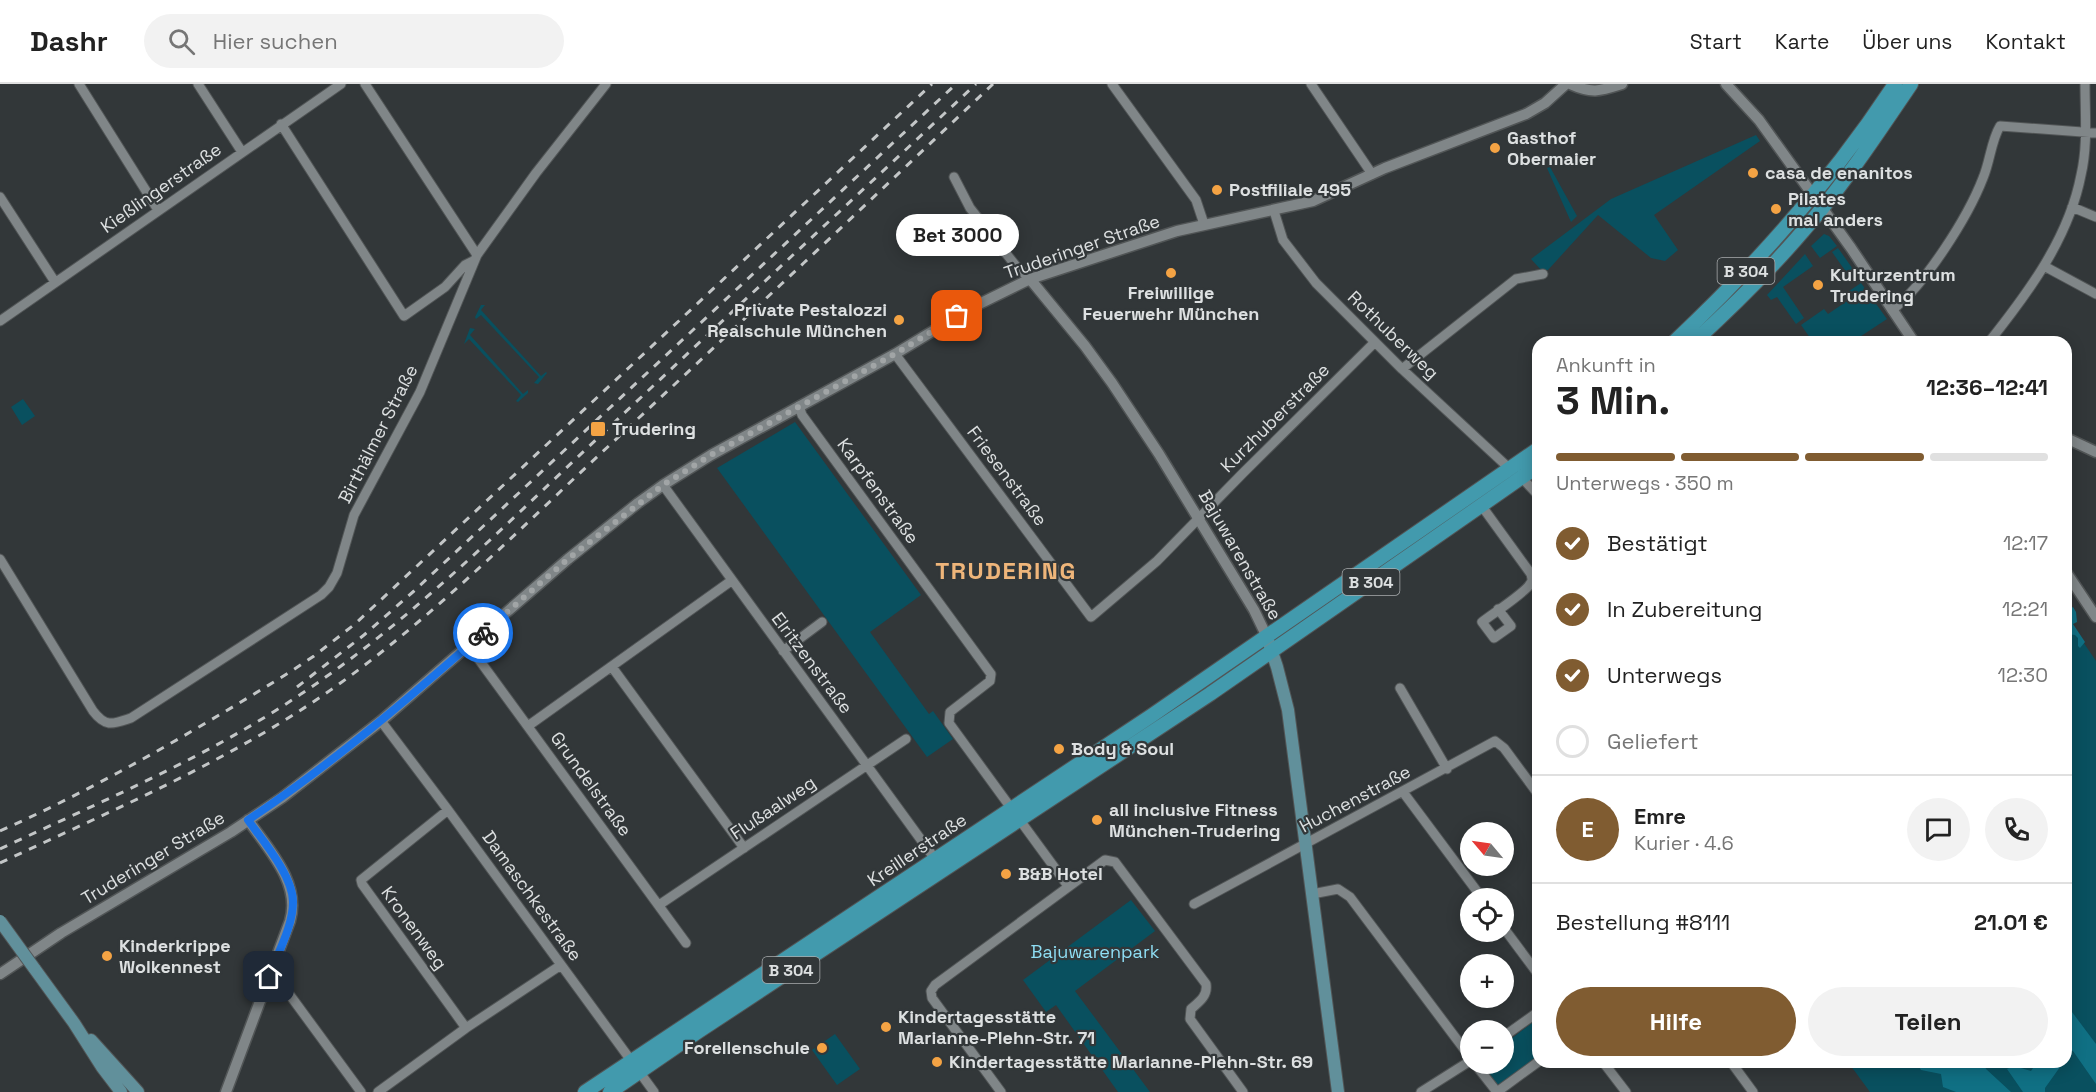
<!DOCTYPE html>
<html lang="de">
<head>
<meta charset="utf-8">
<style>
	:root { --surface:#fff; --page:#f2f2f2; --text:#222; --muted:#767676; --line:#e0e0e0; --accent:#805c31 }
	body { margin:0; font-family:"Space Grotesk",sans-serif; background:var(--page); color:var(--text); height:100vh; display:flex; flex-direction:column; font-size:22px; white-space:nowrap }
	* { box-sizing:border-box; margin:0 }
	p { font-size:20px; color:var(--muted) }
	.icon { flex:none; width:33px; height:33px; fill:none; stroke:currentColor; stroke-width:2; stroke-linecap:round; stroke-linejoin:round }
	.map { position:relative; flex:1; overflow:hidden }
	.drawer { position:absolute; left:1532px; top:252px; width:540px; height:732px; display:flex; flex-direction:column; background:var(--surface); border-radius:18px; box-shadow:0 3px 15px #0003 }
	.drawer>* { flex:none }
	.needle { width:39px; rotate:299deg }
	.fabs { position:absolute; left:1460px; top:738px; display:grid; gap:12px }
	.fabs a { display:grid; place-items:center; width:54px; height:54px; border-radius:50%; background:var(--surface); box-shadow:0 3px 15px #0003; font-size:30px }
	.pin { position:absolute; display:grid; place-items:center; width:51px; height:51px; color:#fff; margin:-26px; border-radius:12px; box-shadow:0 3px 9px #0006 }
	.courier { position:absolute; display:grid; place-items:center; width:60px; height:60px; margin:-30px; border:4px solid #1a73e8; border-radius:50%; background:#fff; color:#222; box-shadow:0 2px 8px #0007 }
	.bubble { position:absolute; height:42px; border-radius:21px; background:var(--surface); box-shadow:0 3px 15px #0003; font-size:20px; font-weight:600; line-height:42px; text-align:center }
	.overview em { font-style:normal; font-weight:600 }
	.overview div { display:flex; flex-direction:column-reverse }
	.overview { display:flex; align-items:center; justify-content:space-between; height:102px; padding:0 24px }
	h1 { font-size:39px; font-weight:600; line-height:45px }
	.bar { display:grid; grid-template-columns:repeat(4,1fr); gap:9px 6px; align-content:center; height:72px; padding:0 24px }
	.bar i { height:8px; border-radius:4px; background:var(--line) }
	.bar .on { background:var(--accent) }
	.bar p { grid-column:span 4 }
	.line { display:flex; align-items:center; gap:15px; padding:0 24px; border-top:2px solid var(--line) }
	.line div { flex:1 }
	.round { display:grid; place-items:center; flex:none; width:63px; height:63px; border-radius:32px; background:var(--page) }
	ol { padding:0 24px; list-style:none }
	li { display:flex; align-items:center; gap:18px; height:66px }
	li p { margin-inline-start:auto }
	li .icon { padding:6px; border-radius:50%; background:var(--accent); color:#fff; stroke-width:4 }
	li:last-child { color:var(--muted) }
	li i { width:33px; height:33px; border:3px solid var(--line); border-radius:50% }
	.action { display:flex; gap:12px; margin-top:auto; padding:12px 24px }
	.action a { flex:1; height:69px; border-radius:36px; background:var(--accent); color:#fff; font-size:24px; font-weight:600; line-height:69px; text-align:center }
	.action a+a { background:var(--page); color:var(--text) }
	header { display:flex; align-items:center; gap:36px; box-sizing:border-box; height:84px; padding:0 30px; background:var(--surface); border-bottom:2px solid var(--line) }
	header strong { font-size:28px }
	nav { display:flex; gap:33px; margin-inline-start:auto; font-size:21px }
	.search { width:420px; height:54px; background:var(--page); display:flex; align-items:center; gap:15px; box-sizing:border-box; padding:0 21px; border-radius:33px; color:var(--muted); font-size:22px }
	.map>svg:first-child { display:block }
	.green { fill:#09505f }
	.forest { fill:#107084 }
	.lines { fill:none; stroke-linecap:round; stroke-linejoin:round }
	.minor-casing { stroke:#515556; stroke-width:11 }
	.tertiary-casing { stroke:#515556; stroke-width:13 }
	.secondary-casing { stroke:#515556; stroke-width:14 }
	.primary-casing { stroke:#515556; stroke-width:16 }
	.minor { stroke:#808688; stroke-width:9 }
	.tertiary { stroke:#808688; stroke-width:10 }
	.secondary { stroke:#61909b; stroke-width:12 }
	.primary { stroke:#429aad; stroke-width:14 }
	.rail { stroke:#c3c6c7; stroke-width:3; stroke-dasharray:8 8; stroke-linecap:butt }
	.secondary-bridge-casing { stroke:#515556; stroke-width:14; stroke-linecap:butt }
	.secondary-bridge { stroke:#61909b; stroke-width:12 }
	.done { stroke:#a1a5a6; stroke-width:6; stroke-dasharray:0 10.8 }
	.route { stroke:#1a73e8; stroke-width:8 }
	.poi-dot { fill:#f4a344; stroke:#323739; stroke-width:2 }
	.labels { text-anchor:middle; stroke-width:4.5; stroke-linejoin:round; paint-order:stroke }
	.shield { fill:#323739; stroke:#aaadaf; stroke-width:1.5 }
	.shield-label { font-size:16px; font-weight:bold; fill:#dde0e1 }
	.poi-label { font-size:18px; font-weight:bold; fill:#dde0e1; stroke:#323739; text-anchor:start }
	.street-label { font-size:18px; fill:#dde0e1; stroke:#323739 }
	.park-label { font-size:18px; fill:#8fdef4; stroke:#323739 }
	.district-label { font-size:24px; font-weight:bold; letter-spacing:1.5px; fill:#eeb57a; stroke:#323739 }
</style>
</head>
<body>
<header>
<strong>Dashr</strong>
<div class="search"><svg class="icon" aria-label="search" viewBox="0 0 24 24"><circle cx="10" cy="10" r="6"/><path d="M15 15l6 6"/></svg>Hier suchen</div>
<nav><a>Start</a><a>Karte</a><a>Über uns</a><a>Kontakt</a></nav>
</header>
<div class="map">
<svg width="2096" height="1008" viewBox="0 0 2096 1008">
	<rect width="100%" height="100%" fill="#323739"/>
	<path class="green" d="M1756 51 1760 57 1654 131 1678 166 1665 177 1651 174 1598 131 1548 186 1542 187 1531 175 1611 115Z
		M1550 83 1577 132 1571 138 1547 84Z
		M1824 150 1829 152 1837 162 1820 174 1811 162Z
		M1838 164 1855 188 1849 192 1832 168Z
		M1805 170 1813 182 1783 203 1804 234 1796 240 1777 213 1771 216 1767 211Z
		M1861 199 1887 235 1852 258H1813L1801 241 1824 225 1828 230 1853 213 1849 207Z
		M481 221H485L481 226 541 292 546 288 547 289 538 300 534 299 539 293 481 231 476 235 475 233Z
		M470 244 475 245 470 251 523 310 528 306V309L518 318 516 317 521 311 469 255 464 260Z
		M23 315 35 332 22 341 11 323Z
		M795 338 921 511 870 548 929 630 933 627 953 655 927 673 717 384Z
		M2071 540 2096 577V1008H1870L1848 978H2066V543Z
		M1131 816 1155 847 1075 907 1150 1008H1118L1056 921 1046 928 1023 896Z
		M1537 935V973L1498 1002 1482 980H1503V961Z
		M835 950 860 985 837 1001 812 966Z"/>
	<path class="forest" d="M2073 523 2076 528 2077 538 2073 540 2085 558 2080 564 2078 562V554L2075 551 2067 550 2066 552V534L2071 533 2070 525Z
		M2066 920 2096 960V1000L2073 967 2066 965Z
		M1916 978H1983L1986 985 2011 1008H1956L1943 1003 1941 990 1921 986Z
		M2037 978H2049L2060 983 2045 1004V1008H2023L2007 985 2014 982 2031 987Z"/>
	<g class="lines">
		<g class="minor-casing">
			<path id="minor" d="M79 0 158 126
				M198 0 242 68
				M365 0 477 171
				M1112 0 1196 116 1204 140
				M1311 0 1372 90
				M281 40 404 232 445 203 465 181 473 177
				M954 93 970 124 1016 182 1030 195
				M0 113 55 198
				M2072 123 2096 133
				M1274 127 1283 156 1316 199 1402 285 1510 385
				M2044 182 2096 210
				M1892 226C1925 201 1968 133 1983 94 1990 78 1991 57 2000 42L2096 49
				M0 237 341 0
				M1989 258C2028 209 2069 154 2081 91 2088 62 2085 30 2085 0
				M895 270 1091 533 1157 477 1243 389 1375 258
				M1402 285 1516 195 1543 190
				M799 322 802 331 991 590 990 597 950 628 949 639 1068 802
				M1522 394 1538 411
				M663 401 935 775
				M1481 421 1531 490C1532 495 1533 496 1530 500 1525 509 1492 530 1482 538L1494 554 1511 542 1498 525
				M0 475 93 627C106 644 113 640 131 634L321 511 329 503 337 489 354 431 420 308 477 171 536 89 606 0
				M469 562 686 859
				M783 567 822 538
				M612 583 744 764
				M1400 604 1447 685
				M381 637 448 726 654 1008
				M528 642 731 497
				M1403 708 1482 814
				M448 726 361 796 362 800 466 944
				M1312 810 1338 805 1350 813 1470 973
				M1194 820 1495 657 1504 664 1538 710
				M659 821 906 655
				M1503 843 1538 890
				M269 893 284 903 361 1008
				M1503 953 1538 928
				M1603 978 1626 1008
				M1731 978 1753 1008
				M1475 980 1497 1008 1538 978
				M378 1008 466 944 561 881
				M1001 1008 932 914 931 907 935 901 1105 776 1115 778 1206 900C1208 912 1199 918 1191 925L1190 935 1243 1008
				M1421 1008 1470 977"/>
		</g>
		<g class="tertiary-casing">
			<path id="tertiary" d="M1570 0C1592 10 1600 7 1622 0
				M1726 0 1759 36 1851 164 1914 258
				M1030 195 1085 262 1112 299 1159 370 1254 526 1267 553
				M2066 354 2096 368
				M2066 488 2096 533
				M0 890 61 849 231 748 283 713 381 637 568 475 638 419 663 401 711 371 895 270 971 224 1030 195 1177 147 1313 117 1385 84 1526 30 1545 19 1566 0
				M226 1008 290 837C301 799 269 766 248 736"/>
		</g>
		<g class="secondary-casing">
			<path id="secondary" d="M1269 559 1277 583 1288 626 1338 1008
				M34 884 74 939 102 983 121 1008
				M91 956 138 1008"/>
		</g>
		<g class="primary-casing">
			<path id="primary" d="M1674 258C1756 181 1833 95 1895 0
				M1694 258C1732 223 1769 187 1803 147 1843 102 1877 50 1911 0
				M585 1008 1151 632 1538 365
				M610 1008 699 947 1210 610 1538 382"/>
		</g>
		<use href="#minor" class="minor"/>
		<use href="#tertiary" class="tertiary"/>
		<use href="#secondary" class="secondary"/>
		<use href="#primary" class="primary"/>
		<path class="rail" d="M297 603 364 551 414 507 956 0
			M0 747C101 702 196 646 290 588L314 572 355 540 932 0
			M0 765C102 717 208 673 301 610 411 537 504 442 600 352 725 234 851 117 976 0
			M0 779C104 730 211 685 307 622 414 552 505 459 598 372 730 249 862 124 993 0"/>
		<g class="secondary-bridge-casing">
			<path id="secondary-bridge" d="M0 837 34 884"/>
		</g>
		<use href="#secondary-bridge" class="secondary-bridge"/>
	</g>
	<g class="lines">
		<path class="done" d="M483 549 568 475 663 401 711 371 895 270 957 232"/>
		<path class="route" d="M269 893C277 870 293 843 293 818 293 792 263 757 248 736 331 681 408 615 483 549"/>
	</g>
	<g class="poi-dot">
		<circle cx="1495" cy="64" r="6"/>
		<circle cx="1753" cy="89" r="6"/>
		<circle cx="1217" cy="106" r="6"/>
		<circle cx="1776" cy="125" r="6"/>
		<circle cx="1171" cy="189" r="6"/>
		<circle cx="1818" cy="201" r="6"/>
		<circle cx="899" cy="236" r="6"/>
		<rect x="590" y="337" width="16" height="16" rx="3"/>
		<circle cx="1059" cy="665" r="6"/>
		<circle cx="1097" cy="736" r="6"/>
		<circle cx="1006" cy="790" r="6"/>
		<circle cx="107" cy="872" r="6"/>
		<circle cx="886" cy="943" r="6"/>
		<circle cx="822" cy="964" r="6"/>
		<circle cx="937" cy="978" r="6"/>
	</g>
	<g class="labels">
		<g class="shield">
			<rect x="1717.5" y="174" width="57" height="26" rx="4.5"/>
			<rect x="1342.5" y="485" width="57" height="26" rx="4.5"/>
			<rect x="762.5" y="873" width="57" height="26" rx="4.5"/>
		</g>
		<g class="shield-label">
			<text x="1746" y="193">B 304</text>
			<text x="1371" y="504">B 304</text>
			<text x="791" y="892">B 304</text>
		</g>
		<g class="poi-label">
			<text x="1507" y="60">Gasthof<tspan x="1507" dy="21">Obermaier</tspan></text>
			<text x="1765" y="95">casa de enanitos</text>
			<text x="1229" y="112">Postfiliale 495</text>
			<text x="1788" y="121">Pilates<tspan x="1788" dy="21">mal anders</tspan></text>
			<text x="1830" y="197">Kulturzentrum<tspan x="1830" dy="21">Trudering</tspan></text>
			<text x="1171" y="215" text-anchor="middle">Freiwillige<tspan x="1171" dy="21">Feuerwehr München</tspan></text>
			<text x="887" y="232" text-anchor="end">Private Pestalozzi<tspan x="887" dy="21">Realschule München</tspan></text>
			<text x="612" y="351">Trudering</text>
			<text x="1071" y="671">Body &amp; Soul</text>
			<text x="1109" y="732">all inclusive Fitness<tspan x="1109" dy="21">München-Trudering</tspan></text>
			<text x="1018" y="796">B&amp;B Hotel</text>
			<text x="119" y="868">Kinderkrippe<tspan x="119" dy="21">Wolkennest</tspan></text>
			<text x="898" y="939">Kindertagesstätte<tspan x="898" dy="21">Marianne-Plehn-Str. 71</tspan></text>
			<text x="810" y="970" text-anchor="end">Forellenschule</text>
			<text x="949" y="984">Kindertagesstätte Marianne-Plehn-Str. 69</text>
		</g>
		<g class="street-label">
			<text transform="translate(161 104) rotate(-35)" y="6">Kießlingerstraße</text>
			<text transform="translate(1082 163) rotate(-19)" y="6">Truderinger Straße</text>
			<text transform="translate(1393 251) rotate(44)" y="6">Rothuberweg</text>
			<text transform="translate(1275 334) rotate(-45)" y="6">Kurzhuberstraße</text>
			<text transform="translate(378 350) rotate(-63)" y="6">Birthälmer Straße</text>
			<text transform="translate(1007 392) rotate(53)" y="6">Friesenstraße</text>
			<text transform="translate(878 407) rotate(54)" y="6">Karpfenstraße</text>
			<text transform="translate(1240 471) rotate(60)" y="6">Bajuwarenstraße</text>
			<text transform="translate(812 579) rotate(53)" y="6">Elritzenstraße</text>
			<text transform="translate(591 700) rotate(54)" y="6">Grundelstraße</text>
			<text transform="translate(1355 715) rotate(-28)" y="6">Huchenstraße</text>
			<text transform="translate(773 724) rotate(-34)" y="6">Flußaalweg</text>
			<text transform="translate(917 766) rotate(-34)" y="6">Kreillerstraße</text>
			<text transform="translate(153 774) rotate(-31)" y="6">Truderinger Straße</text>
			<text transform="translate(532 812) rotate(54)" y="6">Damaschkestraße</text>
			<text transform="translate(414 844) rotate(54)" y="6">Kronenweg</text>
		</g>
		<g class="park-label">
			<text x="1095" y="874">Bajuwarenpark</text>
		</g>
		<g class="district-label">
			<text x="1006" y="495">TRUDERING</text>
		</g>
	</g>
</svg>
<div class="fabs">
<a><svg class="needle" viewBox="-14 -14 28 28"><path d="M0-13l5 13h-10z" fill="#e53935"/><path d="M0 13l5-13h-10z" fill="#767676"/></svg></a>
<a><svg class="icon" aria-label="locate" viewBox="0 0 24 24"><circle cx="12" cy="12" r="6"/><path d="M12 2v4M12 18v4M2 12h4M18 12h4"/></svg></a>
<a>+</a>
<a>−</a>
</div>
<div class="pin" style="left:957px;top:232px;background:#ea580c"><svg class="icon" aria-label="bag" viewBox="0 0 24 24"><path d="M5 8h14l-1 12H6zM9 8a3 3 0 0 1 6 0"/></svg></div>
<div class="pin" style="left:269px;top:893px;background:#1f2937"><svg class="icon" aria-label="home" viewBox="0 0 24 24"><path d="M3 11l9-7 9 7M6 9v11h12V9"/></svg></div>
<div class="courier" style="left:483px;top:549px"><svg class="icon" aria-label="bike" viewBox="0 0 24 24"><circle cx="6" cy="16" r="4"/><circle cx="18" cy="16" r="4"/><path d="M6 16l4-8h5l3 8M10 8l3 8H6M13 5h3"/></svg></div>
<div class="bubble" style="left:896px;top:130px;width:123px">Bet 3000</div>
<section class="drawer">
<div class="overview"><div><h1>3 Min.</h1><p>Ankunft in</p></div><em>12:36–12:41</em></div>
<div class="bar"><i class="on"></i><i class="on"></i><i class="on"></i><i></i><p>Unterwegs · 350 m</p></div>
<ol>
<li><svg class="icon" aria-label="check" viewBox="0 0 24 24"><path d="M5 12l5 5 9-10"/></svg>Bestätigt<p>12:17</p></li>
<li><svg class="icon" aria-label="check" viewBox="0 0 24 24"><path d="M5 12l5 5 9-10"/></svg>In Zubereitung<p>12:21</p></li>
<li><svg class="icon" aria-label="check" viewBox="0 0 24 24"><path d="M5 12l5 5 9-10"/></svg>Unterwegs<p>12:30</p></li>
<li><i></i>Geliefert</li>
</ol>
<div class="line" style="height:108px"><b class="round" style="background:var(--accent);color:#fff">E</b><div><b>Emre</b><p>Kurier · 4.6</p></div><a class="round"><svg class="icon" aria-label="chat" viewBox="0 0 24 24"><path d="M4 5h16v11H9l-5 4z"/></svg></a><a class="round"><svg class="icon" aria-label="phone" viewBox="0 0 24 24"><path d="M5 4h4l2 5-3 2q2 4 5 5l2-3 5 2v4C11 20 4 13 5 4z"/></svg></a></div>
<div class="line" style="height:78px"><div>Bestellung #8111</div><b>21.01 €</b></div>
<div class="action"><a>Hilfe</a><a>Teilen</a></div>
</section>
</div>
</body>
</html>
